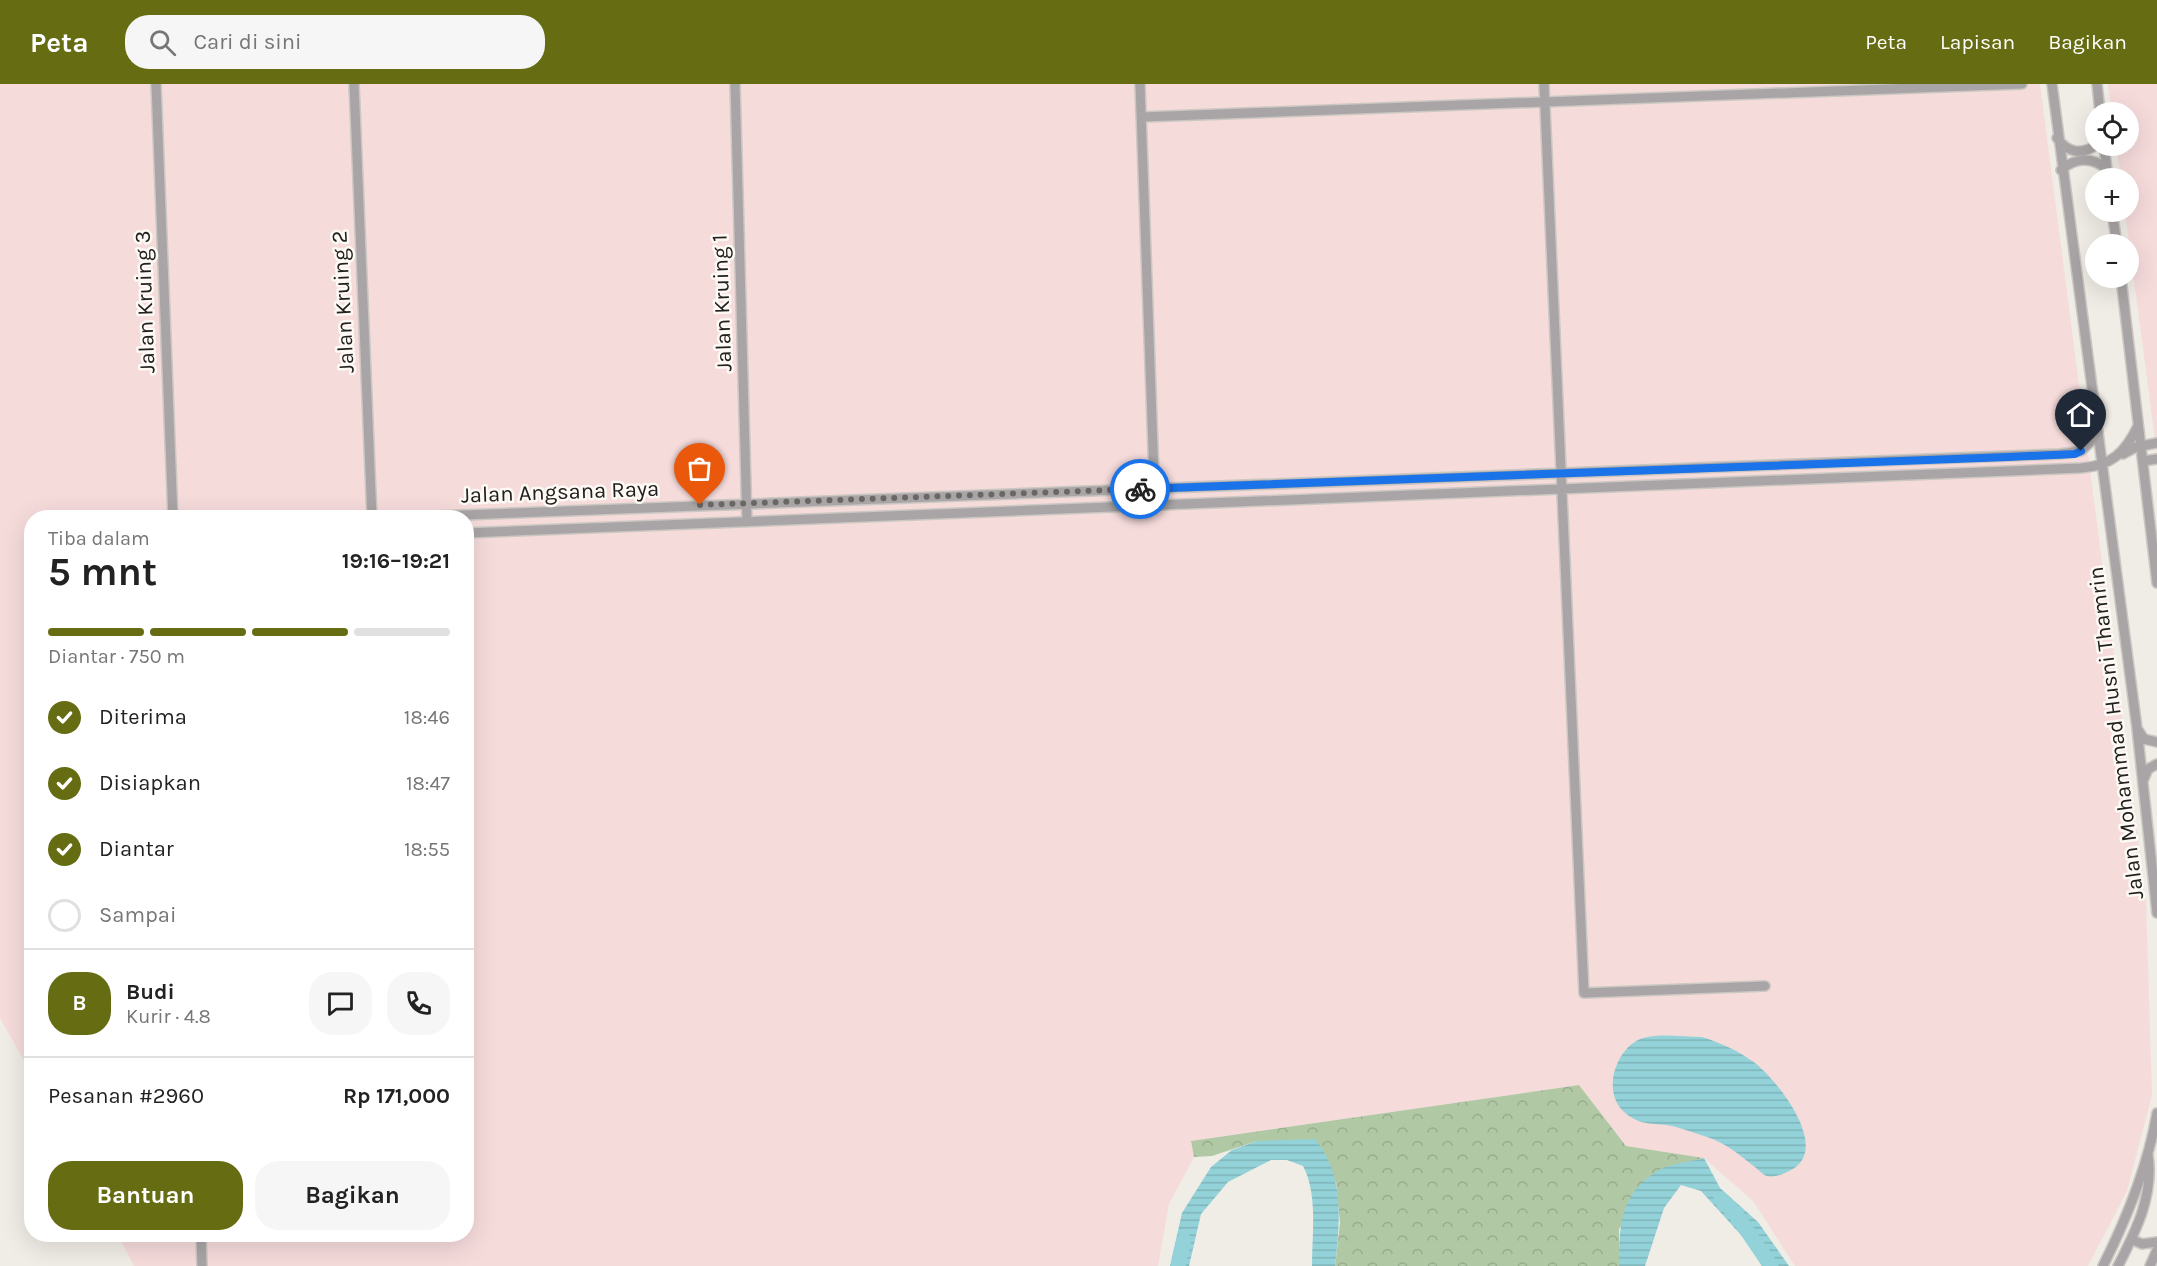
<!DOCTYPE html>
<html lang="id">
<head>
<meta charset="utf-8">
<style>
	:root { --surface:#fff; --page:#f6f6f6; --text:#222; --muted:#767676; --line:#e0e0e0; --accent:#656c11 }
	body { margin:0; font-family:Karla,sans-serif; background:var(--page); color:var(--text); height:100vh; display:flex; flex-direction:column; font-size:22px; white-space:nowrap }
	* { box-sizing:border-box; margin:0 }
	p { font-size:20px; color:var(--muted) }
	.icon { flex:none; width:33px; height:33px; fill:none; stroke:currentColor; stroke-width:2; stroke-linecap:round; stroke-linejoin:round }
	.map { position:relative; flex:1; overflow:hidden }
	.details { position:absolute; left:24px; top:426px; width:450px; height:732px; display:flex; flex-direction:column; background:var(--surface); border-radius:24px; box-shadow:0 6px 24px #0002 }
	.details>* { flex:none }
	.buttons { position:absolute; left:2085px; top:18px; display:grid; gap:12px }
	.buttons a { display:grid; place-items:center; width:54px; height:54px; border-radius:50%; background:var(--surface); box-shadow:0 6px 24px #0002; font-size:30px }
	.pin { position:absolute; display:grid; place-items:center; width:51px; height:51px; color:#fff; margin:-62px -26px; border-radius:50% 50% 50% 0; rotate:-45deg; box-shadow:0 0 6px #0007 }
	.pin .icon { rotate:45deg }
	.courier { position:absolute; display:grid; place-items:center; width:60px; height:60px; margin:-30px; border:4px solid #1a73e8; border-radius:50%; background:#fff; color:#222; box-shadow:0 2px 8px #0007 }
	.summary em { font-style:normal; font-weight:700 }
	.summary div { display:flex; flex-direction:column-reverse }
	.summary { display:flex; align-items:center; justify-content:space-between; height:102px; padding:0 24px }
	h1 { font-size:39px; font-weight:700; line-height:45px }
	.bar { display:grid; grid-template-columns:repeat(4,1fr); gap:9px 6px; align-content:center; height:72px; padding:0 24px }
	.bar i { height:8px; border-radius:4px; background:var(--line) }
	.bar .on { background:var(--accent) }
	.bar p { grid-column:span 4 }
	.line { display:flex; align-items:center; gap:15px; padding:0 24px; border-top:2px solid var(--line) }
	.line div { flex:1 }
	.round { display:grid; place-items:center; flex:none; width:63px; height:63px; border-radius:24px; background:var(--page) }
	ol { padding:0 24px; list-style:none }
	li { display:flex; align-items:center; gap:18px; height:66px }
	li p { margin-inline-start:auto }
	li .icon { padding:6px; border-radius:50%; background:var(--accent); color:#fff; stroke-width:4 }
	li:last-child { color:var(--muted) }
	li i { width:33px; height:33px; border:3px solid var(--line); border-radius:50% }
	.button { display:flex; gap:12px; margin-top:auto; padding:12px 24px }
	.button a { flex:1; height:69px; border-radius:24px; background:var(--accent); color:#fff; font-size:24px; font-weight:700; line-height:69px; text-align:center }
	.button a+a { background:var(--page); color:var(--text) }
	header { display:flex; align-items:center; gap:36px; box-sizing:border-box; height:84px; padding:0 30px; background:var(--accent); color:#fff }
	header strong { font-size:28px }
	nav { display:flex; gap:33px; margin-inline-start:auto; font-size:21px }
	.search { width:420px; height:54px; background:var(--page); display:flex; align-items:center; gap:15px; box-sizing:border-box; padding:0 21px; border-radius:24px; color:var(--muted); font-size:22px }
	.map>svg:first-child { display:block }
	.industrial { fill:#f6dbdb }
	.forest { fill:url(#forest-crowns) }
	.water { fill:url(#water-rules) }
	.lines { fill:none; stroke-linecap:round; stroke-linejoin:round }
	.river { stroke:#93d2d8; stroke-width:15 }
	.minor-casing { stroke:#cbc7c2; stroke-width:12 }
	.minor { stroke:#a9a5a6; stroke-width:9 }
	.done { stroke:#696764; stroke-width:6; stroke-dasharray:0 10.8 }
	.route { stroke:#1a73e8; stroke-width:8 }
	.labels { text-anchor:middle; stroke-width:5; stroke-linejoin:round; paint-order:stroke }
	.street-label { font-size:22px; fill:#21201e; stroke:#fdf9f4 }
</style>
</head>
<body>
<header>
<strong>Peta</strong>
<div class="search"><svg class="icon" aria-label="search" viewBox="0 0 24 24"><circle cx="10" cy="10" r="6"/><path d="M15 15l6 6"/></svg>Cari di sini</div>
<nav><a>Peta</a><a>Lapisan</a><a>Bagikan</a></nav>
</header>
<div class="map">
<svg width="2157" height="1182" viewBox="0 0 2157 1182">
	<defs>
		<pattern id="forest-crowns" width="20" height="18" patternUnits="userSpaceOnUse" patternTransform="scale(1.5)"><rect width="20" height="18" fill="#b1c8a5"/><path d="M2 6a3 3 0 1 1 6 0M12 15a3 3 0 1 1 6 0" fill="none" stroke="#98ac8e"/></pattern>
		<pattern id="water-rules" width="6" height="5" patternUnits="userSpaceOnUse" patternTransform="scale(1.5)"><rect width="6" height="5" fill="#93d2d8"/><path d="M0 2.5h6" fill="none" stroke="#7eb4b9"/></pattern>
	</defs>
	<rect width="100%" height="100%" fill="#f0ece6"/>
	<path class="industrial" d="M0 0H2040L2146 818 2152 1011 2127 1107 2088 1182H1795L1753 1117 1704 1074 1626 1062 1579 1001 1191 1057 1194 1073 1169 1120 1158 1182H134L118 1151 466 1150V434H32L31 989 0 934Z
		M2108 0H2157V370L2125 128H2128V94H2121L2116 62H2128V28H2112Z"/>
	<path class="forest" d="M1579 1001 1626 1062 1704 1074 1660 1086 1619 1145V1182H1335L1340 1139 1336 1098 1257 1057 1212 1072 1194 1073 1191 1057Z"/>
	<path class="water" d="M1702 953C1721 959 1739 967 1755 979 1777 996 1830 1062 1793 1085 1786 1089 1775 1094 1767 1092 1763 1091 1760 1087 1756 1084 1741 1072 1726 1059 1707 1053 1697 1050 1687 1046 1676 1043 1654 1037 1642 1045 1622 1026 1602 1005 1617 962 1643 954 1661 949 1684 953 1702 953Z
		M1315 1055C1345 1092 1340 1137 1335 1182H1312C1312 1150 1318 1110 1303 1082L1287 1076H1271L1228 1098 1201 1130 1189 1182H1170L1182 1129 1211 1083 1232 1066 1257 1057Z
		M1704 1074 1720 1104 1758 1138 1789 1182H1762L1751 1162 1701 1107 1681 1101 1664 1124 1645 1182H1619C1619 1141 1620 1109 1659 1086 1671 1079 1691 1078 1704 1074Z"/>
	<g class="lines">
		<path class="river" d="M1721 1115 1735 1129 1771 1182
			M1178 1182 1184 1156"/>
		<g class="minor-casing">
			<path id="minor" d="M156 0 173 434
				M354 0 372 434
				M735 0 747 438
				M1140 0 1155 421
				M1544 0 1584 909 1765 902
				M2052 0 2137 644 2157 829
				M2097 0 2100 28
				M1142 33 2022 0
				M2057 54C2067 68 2081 72 2096 61
				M2104 62 2108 94
				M2061 86C2076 73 2092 73 2107 85
				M2112 128 2117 160
				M2121 194 2157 499
				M2123 370 2136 363 2157 359
				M2143 377 2157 375
				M384 434 2060 370 2081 367 2098 351
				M466 449 2081 384C2111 382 2125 369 2138 342
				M2138 646 2144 655 2157 658
				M2143 697 2148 685 2157 680
				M201 1150 202 1182
				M2133 1156 2142 1160 2157 1158
				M2103 1182C2127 1134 2148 1082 2157 1029
				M2118 1182C2136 1147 2154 1111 2148 1071
				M2150 1182 2157 1166"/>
		</g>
		<use href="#minor" class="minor"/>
	</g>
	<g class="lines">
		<path class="done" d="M700 421 1140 405"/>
		<path class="route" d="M1140 405 2008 373 2075 370 2081 367"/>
	</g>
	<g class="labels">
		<g class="street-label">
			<text transform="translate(144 218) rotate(-92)" y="8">Jalan Kruing 3</text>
			<text transform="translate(342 218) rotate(-93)" y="8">Jalan Kruing 2</text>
			<text transform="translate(721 219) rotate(-92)" y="8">Jalan Kruing 1</text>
			<text transform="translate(560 407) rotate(-2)" y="8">Jalan Angsana Raya</text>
			<text transform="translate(2115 649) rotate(-97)" y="8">Jalan Mohammad Husni Thamrin</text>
		</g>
	</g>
</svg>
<div class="buttons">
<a><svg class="icon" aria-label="locate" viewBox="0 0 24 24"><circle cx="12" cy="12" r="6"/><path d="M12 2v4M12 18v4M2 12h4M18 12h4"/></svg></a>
<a>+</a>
<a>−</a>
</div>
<div class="pin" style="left:700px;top:421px;background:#ea580c"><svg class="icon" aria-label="bag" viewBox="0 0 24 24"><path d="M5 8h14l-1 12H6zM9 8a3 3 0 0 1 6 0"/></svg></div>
<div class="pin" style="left:2081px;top:367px;background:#1f2937"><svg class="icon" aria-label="home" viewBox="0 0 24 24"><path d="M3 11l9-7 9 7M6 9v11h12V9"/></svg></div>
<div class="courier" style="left:1140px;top:405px"><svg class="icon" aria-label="bike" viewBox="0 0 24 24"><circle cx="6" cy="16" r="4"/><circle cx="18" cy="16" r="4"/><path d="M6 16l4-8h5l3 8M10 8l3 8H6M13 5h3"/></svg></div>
<section class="details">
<div class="summary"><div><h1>5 mnt</h1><p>Tiba dalam</p></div><em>19:16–19:21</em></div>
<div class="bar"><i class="on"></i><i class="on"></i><i class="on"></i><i></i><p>Diantar · 750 m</p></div>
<ol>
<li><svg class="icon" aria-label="check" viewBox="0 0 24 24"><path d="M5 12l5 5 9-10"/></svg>Diterima<p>18:46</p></li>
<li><svg class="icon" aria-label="check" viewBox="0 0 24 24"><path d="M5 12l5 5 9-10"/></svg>Disiapkan<p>18:47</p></li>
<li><svg class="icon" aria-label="check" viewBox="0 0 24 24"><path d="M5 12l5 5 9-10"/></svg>Diantar<p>18:55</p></li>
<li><i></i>Sampai</li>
</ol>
<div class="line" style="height:108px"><b class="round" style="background:var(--accent);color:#fff">B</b><div><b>Budi</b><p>Kurir · 4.8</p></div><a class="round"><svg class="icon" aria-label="chat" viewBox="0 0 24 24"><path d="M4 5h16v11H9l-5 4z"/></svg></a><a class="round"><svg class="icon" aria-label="phone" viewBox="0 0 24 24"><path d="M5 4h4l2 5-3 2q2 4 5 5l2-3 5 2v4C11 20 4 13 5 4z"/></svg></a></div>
<div class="line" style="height:78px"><div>Pesanan #2960</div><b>Rp 171,000</b></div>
<div class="button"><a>Bantuan</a><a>Bagikan</a></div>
</section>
</div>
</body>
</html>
